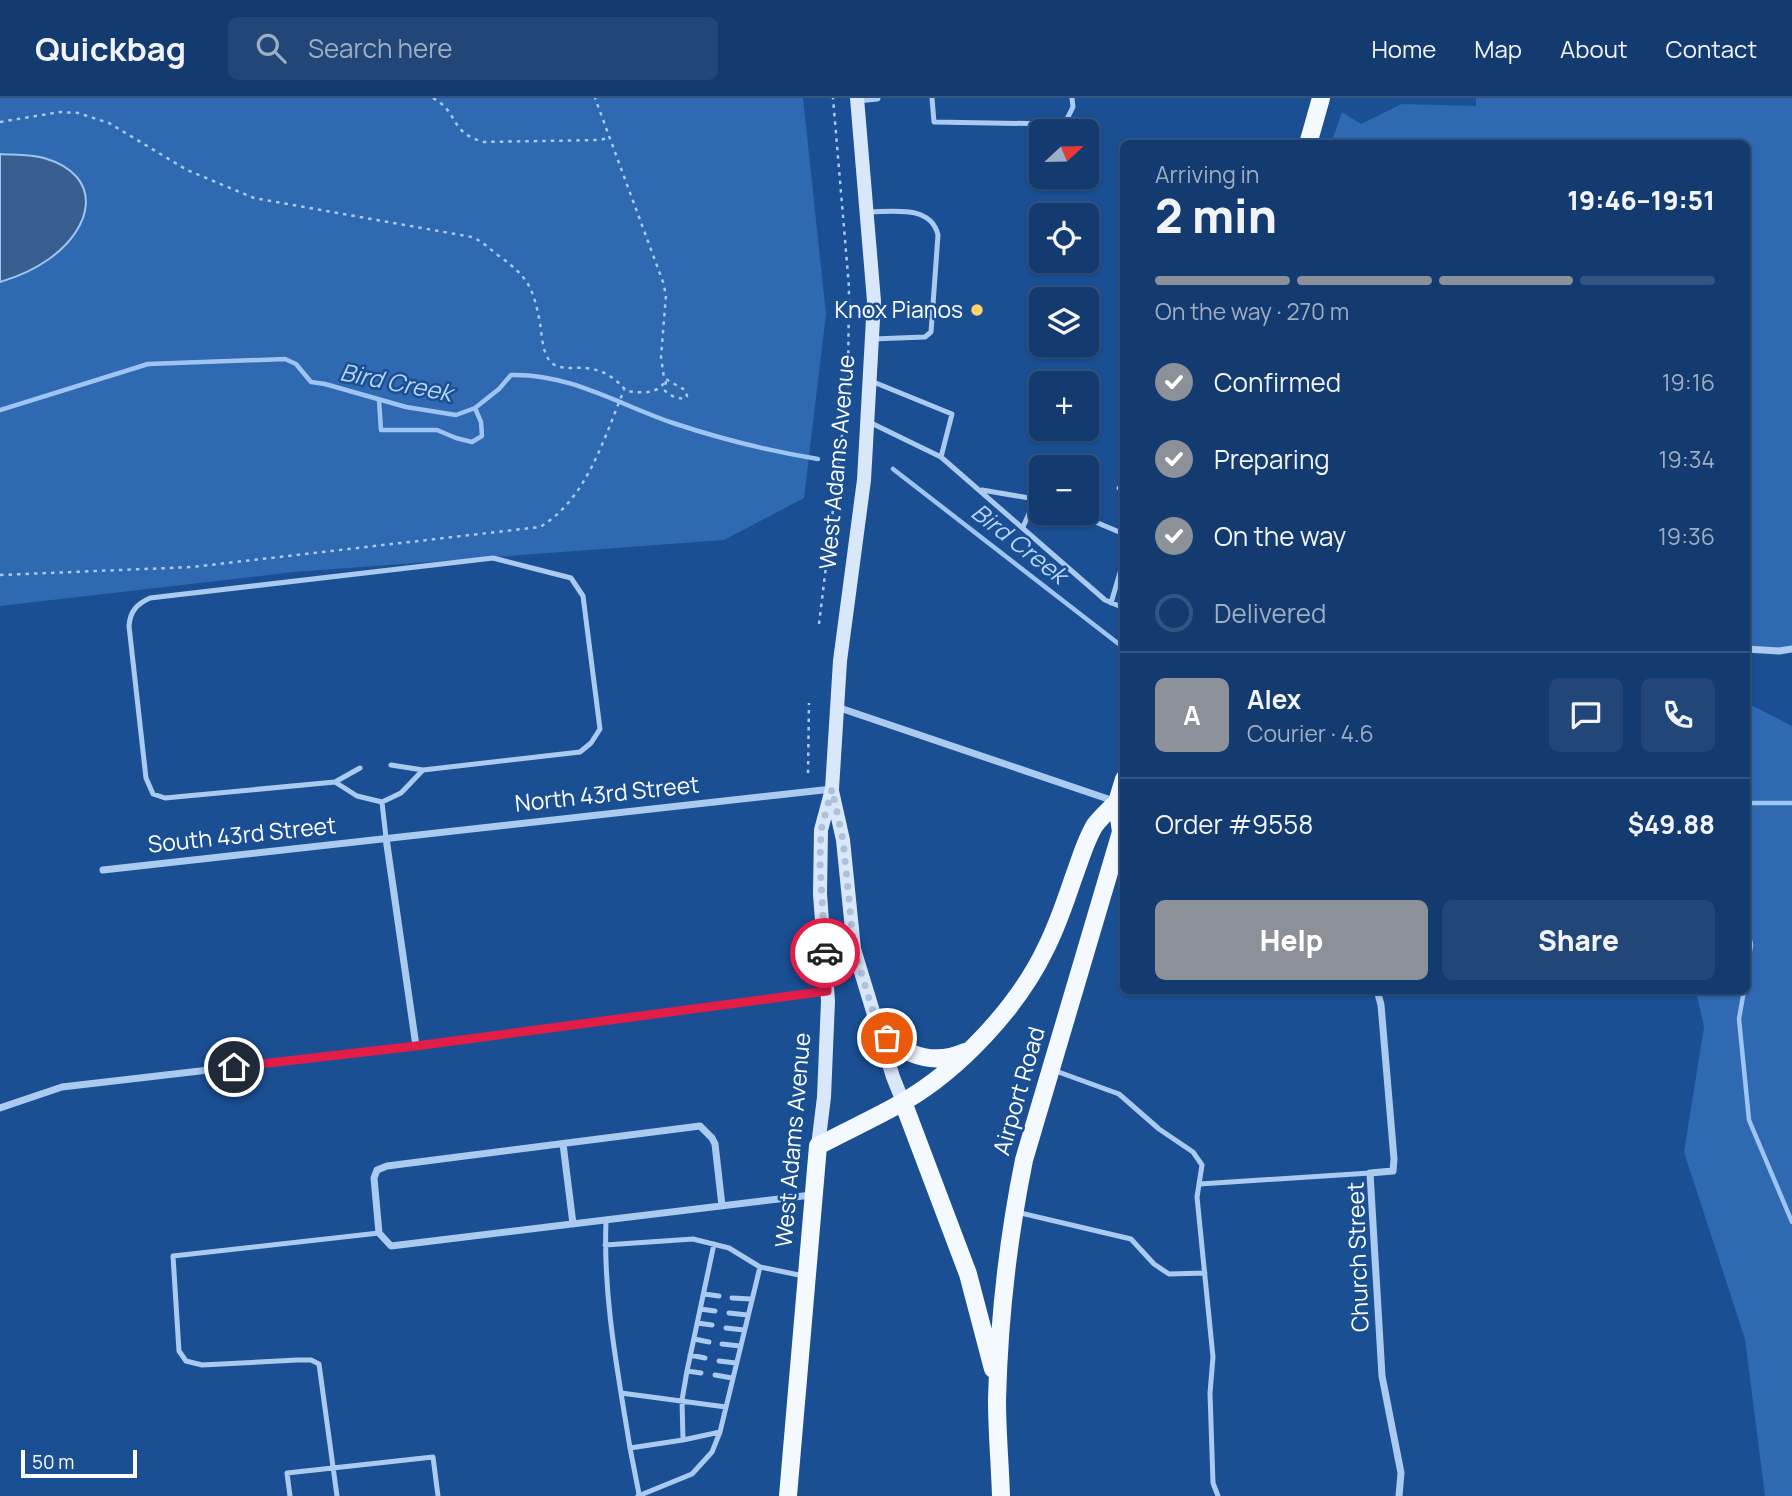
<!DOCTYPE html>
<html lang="en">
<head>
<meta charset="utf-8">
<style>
	:root { --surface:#143b6f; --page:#214677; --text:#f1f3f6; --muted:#9dadc3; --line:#335582; --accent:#8c9099 }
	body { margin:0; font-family:Manrope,sans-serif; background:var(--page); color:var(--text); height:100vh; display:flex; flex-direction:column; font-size:26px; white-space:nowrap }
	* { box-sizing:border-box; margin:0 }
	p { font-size:23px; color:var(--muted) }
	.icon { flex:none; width:38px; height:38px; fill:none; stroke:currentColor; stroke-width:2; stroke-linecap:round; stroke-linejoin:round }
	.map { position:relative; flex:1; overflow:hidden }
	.side { position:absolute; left:1120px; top:42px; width:630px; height:854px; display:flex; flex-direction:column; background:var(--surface); border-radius:10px; box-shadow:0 2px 5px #0004,0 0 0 2px var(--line) }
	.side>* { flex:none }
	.needle { width:46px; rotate:68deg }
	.controls { position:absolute; left:1029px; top:21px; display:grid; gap:14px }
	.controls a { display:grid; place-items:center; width:70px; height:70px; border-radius:10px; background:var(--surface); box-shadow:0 2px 5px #0004,0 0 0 2px var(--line); font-size:35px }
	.scale { position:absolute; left:21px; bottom:18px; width:116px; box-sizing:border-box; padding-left:7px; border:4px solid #fff; border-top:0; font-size:19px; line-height:24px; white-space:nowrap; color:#fff; -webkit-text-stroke:5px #1a4f94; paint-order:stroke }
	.pin { position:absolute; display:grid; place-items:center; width:60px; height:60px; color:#fff; margin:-30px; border:4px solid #fff; border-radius:50%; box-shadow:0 2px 7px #0007 }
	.courier { position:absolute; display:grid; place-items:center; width:70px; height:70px; margin:-35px; border:5px solid #e11d48; border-radius:50%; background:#fff; color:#222; box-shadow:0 2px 9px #0007 }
	.overview em { font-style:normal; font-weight:800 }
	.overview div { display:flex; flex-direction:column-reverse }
	.overview { display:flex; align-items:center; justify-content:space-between; height:119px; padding:0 35px }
	h1 { font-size:46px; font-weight:800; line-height:52px }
	.bar { display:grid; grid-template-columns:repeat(4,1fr); gap:10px 7px; align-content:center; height:84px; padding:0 35px }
	.bar i { height:9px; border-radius:5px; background:var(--line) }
	.bar .current { background:var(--accent) }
	.bar p { grid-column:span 4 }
	.line { display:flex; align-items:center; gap:18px; padding:0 35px; border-top:2px solid var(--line) }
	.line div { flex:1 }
	.round { display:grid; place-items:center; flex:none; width:74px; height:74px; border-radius:10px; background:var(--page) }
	ol { padding:0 35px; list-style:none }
	li { display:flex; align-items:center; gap:21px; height:77px }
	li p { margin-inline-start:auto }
	li .icon { padding:7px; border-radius:50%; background:var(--accent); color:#fff; stroke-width:4 }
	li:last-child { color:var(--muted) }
	li i { width:38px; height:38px; border:4px solid var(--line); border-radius:50% }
	.button { display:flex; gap:14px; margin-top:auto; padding:14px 35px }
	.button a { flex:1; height:80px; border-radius:10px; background:var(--accent); color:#fff; font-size:28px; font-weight:800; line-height:80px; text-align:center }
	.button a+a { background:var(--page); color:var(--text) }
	header { display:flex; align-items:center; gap:42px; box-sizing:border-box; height:98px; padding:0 35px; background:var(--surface); border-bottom:2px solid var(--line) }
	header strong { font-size:33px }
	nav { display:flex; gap:38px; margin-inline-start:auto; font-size:24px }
	.search { width:490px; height:63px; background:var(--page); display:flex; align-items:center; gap:18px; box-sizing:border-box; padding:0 24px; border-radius:10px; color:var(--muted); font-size:26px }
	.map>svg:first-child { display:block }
	.green { fill:#2e69b2 }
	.water { fill:#395f91; stroke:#9ec5f2; stroke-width:2 }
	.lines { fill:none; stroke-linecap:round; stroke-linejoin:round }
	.stream { stroke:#9ec5f2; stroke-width:4.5 }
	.path { stroke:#abcaf0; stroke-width:2.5; stroke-dasharray:3.5 5; stroke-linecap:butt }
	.lane { stroke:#abcaf0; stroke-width:5 }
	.street { stroke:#abcaf0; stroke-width:7 }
	.secondary { stroke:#d9e7fb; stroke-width:14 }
	.primary { stroke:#f4f8ff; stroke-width:18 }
	.done { stroke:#afc1da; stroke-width:7; stroke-dasharray:0 12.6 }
	.route { stroke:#e11d48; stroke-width:9 }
	.poi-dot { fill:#ffd46a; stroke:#1a4f94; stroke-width:2.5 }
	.labels { text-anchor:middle; stroke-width:5; stroke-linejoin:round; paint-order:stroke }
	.poi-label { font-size:23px; fill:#fff; stroke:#1a4f94; text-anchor:end }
	.street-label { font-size:23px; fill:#fff; stroke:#1a4f94 }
	.water-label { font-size:24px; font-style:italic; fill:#b8d4f6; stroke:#1a4f94 }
</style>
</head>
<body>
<header>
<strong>Quickbag</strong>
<div class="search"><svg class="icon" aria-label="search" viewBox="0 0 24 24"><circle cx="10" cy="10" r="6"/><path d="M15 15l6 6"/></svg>Search here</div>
<nav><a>Home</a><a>Map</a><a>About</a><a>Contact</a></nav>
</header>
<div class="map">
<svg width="1792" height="1398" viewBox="0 0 1792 1398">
	<rect width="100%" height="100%" fill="#1a4f94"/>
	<path class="green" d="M0 0H803L826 216 804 400 724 442 294 474 0 508Z
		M1476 0H1792V551H1747L1746 46H1331L1342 14 1361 26 1402 6 1476 8Z
		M1747 605 1792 628V1398H1765L1745 1241 1684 1054 1704 929 1696 893 1746 892Z"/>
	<path class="water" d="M0 56C14 57 30 56 44 60 105 78 93 130 49 161 35 171 17 179 0 184Z"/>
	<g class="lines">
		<path class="stream" d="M379 302 381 332H437L456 340 472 344 482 338 481 324 475 310
			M0 312 148 266 285 261 296 266 311 284 325 286 406 309 456 317 475 310 499 291 511 277C569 275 620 307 673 325 721 341 769 353 818 361
			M893 371 1124 550
			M1746 705H1792
			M1746 824 1751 847 1746 875
			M1744 892 1739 921 1749 1022 1792 1124"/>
		<path class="path" d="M433 0C460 15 448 34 484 44L599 42 609 40
			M0 24 60 14 78 15 109 25 187 72 254 100 472 139C483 144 490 151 499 158 528 179 533 189 540 225 542 237 542 252 549 262 558 273 572 269 585 270 602 271 616 280 626 293 643 295 657 297 666 282L665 293 674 299 684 301 687 298 685 292 664 280 661 259 666 197 663 184 595 0
			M0 477 192 469 540 429C587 401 604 340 624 292
			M819 526 848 288 849 189 833 0
			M808 675 809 605"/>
		<path class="lane" d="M932 0 934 24 1054 26 1067 21 1073 9 1072 0
			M867 114C891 114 931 106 938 137L931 234 925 239 872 241
			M871 283 952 316 941 359 1105 502 1124 510
			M869 324 941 359
			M1119 390 1124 392
			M982 392 1041 402
			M1074 415 1124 436
			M1023 429 1036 400
			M1111 505 1124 461
			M391 667 423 672
			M335 684 360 670
			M382 704 357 698 335 684 165 700 153 696 146 680 129 528C130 513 137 506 150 500L493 460 571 480 583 498 600 631 591 645 580 654 423 672 401 695 382 704 386 740
			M1053 972 1119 996 1159 1031 1193 1054 1202 1067 1197 1099 1213 1259 1210 1295 1213 1385 1218 1398
			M1200 1086 1370 1075
			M1016 1114 1131 1141 1154 1166 1169 1176 1205 1175
			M606 1124C603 1200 618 1275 630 1350
			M605 1147 693 1141 729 1150 760 1169 804 1178
			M704 1196 719 1198
			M732 1200 751 1201
			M700 1211 715 1213
			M729 1215 747 1217
			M697 1225 712 1227
			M726 1230 744 1232
			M694 1241 709 1244
			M722 1246 740 1248
			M690 1257 705 1260
			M719 1263 736 1265
			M687 1273 701 1275
			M715 1277 732 1280
			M621 1295 726 1309
			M683 1342 682 1302 687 1273 714 1146
			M639 1396 630 1350 683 1342 720 1334
			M290 1398 287 1375 433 1359 438 1398
			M337 1398 319 1266 311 1262H297L202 1267 186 1263 179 1253 173 1158 379 1135
			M638 1398 692 1376 712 1354 720 1334 760 1169"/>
		<path class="street" d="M858 2 877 0
			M1746 551 1779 553 1792 551
			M837 609 1114 703
			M386 740 416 948
			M103 772 832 691
			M1377 892 1381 907 1394 1061 1393 1073 1370 1075 1382 1278 1401 1375 1399 1398
			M0 1010 62 989 416 948 827 893
			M563 1046 573 1126
			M722 1108 715 1046 712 1040 700 1028 387 1068 377 1072 374 1080 379 1135 391 1148 811 1097"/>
		<path class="secondary" d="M832 693 843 742 854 851 893 979 903 1004
			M818 1048 824 999 828 903 820 796 821 732 832 691 840 563 864 382 874 203 857 0"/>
		<path class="primary" d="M1308 46 1321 0
			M875 920C892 954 929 970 965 954
			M903 1004 968 1176 993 1271
			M788 1398 818 1048C846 1033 875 1020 903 1004 959 972 1018 909 1046 850 1057 828 1065 805 1073 781 1080 763 1085 743 1095 727 1101 719 1110 711 1117 704
			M1001 1398C1000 1366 997 1334 997 1302 999 1221 1008 1141 1024 1062L1121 734 1117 704 1124 681"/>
	</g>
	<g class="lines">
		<path class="done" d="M825 855 820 764 821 732 832 691 843 742 854 851 875 920 887 940"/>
		<path class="route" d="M234 969 416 948 827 893 825 855"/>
	</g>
	<circle class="poi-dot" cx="977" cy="212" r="7"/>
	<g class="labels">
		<g class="poi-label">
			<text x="963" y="220">Knox Pianos</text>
		</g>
		<g class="street-label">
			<text transform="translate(837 364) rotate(-85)" y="8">West Adams Avenue</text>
			<text transform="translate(607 696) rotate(-6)" y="8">North 43rd Street</text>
			<text transform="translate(242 737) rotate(-6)" y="8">South 43rd Street</text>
			<text transform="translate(1019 993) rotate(-74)" y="8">Airport Road</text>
			<text transform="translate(793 1042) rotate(-85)" y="8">West Adams Avenue</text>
			<text transform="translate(1358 1159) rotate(-92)" y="8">Church Street</text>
		</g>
		<g class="water-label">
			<text transform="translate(396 285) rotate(11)" y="8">Bird Creek</text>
			<text transform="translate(1019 446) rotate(38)" y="8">Bird Creek</text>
		</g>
	</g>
</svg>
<div class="controls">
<a><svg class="needle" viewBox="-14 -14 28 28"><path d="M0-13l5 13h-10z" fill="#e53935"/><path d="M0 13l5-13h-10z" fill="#9dadc3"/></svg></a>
<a><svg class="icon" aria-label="locate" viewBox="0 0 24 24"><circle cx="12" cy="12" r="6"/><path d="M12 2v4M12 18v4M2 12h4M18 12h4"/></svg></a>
<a><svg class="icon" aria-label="layers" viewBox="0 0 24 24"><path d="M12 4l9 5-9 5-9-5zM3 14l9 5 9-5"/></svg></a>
<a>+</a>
<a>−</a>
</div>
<div class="scale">50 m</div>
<div class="pin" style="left:887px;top:940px;background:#ea580c"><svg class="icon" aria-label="bag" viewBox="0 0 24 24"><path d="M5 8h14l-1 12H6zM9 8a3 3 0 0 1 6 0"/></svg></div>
<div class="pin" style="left:234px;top:969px;background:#1f2937"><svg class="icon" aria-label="home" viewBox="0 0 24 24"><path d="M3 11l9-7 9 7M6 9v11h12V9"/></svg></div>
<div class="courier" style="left:825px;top:855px"><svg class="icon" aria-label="car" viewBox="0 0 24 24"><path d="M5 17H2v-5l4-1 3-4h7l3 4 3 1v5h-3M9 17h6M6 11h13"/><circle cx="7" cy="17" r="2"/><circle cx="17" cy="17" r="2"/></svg></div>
<section class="side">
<div class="overview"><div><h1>2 min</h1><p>Arriving in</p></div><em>19:46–19:51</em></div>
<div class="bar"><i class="current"></i><i class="current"></i><i class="current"></i><i></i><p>On the way · 270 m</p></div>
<ol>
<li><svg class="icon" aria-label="check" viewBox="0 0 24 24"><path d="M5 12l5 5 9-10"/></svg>Confirmed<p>19:16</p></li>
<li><svg class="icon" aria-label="check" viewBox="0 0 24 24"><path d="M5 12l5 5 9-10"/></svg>Preparing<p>19:34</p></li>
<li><svg class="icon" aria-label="check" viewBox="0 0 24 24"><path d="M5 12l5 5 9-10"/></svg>On the way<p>19:36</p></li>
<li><i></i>Delivered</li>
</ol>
<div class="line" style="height:126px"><b class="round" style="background:var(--accent);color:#fff">A</b><div><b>Alex</b><p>Courier · 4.6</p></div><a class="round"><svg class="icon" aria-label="chat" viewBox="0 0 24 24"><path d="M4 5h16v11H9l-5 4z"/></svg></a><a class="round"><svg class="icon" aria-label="phone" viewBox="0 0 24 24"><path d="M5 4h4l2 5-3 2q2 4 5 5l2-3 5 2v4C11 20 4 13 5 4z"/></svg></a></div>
<div class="line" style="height:91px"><div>Order #9558</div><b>$49.88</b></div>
<div class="button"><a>Help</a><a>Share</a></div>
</section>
</div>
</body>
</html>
